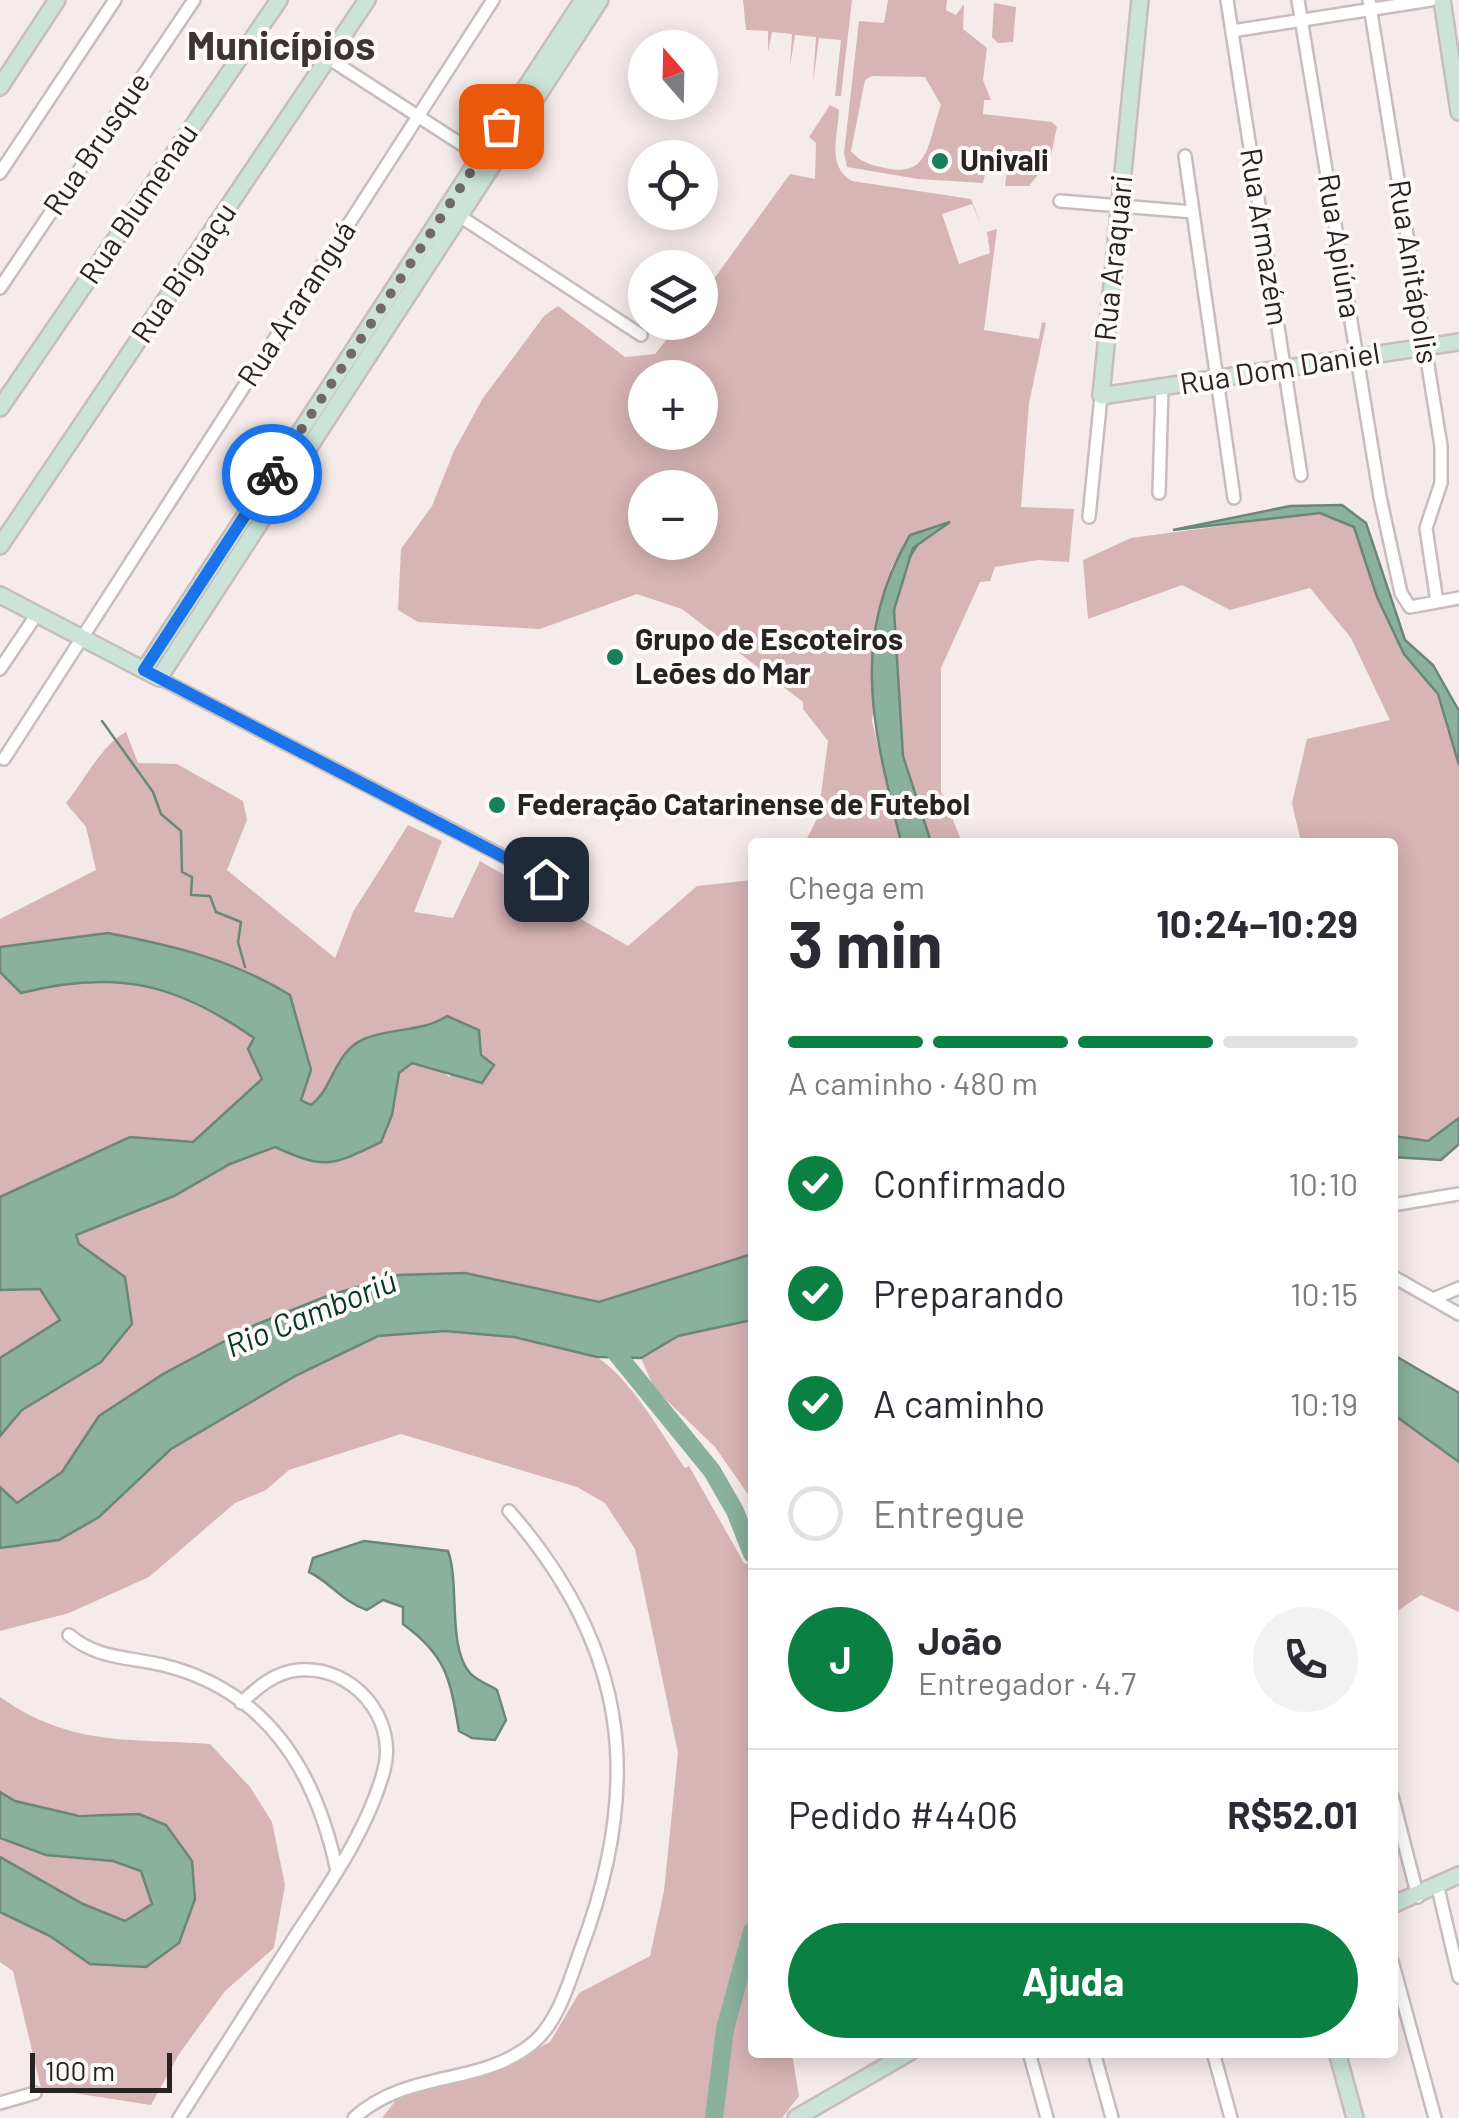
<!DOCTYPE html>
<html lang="pt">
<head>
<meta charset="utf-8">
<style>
	:root { --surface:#fff; --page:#f2f2f3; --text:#2b2b33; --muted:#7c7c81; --line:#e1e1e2; --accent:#0b8043 }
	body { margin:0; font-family:Barlow,sans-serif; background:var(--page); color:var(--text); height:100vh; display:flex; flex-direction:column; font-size:38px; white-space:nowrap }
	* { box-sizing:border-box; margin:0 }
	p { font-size:32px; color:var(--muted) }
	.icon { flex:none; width:55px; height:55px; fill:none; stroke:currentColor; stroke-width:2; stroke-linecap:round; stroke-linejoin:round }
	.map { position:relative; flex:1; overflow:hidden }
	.panel { position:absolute; left:748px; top:838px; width:650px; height:1220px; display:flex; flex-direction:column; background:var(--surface); border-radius:10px; box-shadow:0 5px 25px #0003 }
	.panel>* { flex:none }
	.needle { width:65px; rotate:340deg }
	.fabs { position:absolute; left:628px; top:30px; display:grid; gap:20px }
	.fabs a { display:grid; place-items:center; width:90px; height:90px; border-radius:50%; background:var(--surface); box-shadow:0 5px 25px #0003; font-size:50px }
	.scale { position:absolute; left:30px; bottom:25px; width:142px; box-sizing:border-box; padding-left:10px; border:5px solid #272323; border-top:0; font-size:28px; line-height:35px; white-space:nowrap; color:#272323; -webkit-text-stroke:8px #fffafa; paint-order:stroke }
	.pin { position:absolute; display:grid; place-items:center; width:85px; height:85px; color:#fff; margin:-42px; border-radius:20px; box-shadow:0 5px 15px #0006 }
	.courier { position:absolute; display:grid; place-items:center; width:100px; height:100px; margin:-50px; border:8px solid #1a73e8; border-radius:50%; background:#fff; color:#222; box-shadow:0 2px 12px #0007 }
	.headline em { font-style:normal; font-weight:700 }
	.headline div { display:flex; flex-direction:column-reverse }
	.headline { display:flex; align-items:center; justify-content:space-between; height:170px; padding:0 40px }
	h1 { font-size:65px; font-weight:700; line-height:75px }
	.bar { display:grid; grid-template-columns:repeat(4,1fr); gap:15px 10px; align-content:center; height:120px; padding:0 40px }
	.bar i { height:12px; border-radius:8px; background:var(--line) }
	.bar .selected { background:var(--accent) }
	.bar p { grid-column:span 4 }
	.line { display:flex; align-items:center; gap:25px; padding:0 40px; border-top:2px solid var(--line) }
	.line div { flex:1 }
	.round { display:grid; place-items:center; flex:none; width:105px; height:105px; border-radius:52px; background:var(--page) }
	ol { padding:0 40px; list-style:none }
	li { display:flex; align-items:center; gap:30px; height:110px }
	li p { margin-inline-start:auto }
	li .icon { padding:10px; border-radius:50%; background:var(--accent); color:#fff; stroke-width:4 }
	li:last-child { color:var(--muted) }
	li i { width:55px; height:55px; border:5px solid var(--line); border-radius:50% }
	.action { display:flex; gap:20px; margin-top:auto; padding:20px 40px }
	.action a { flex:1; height:115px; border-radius:60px; background:var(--accent); color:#fff; font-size:40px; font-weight:700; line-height:115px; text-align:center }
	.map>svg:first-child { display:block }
	.green { fill:#d7b4b5; fill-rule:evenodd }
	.water { fill:#8ab19e; stroke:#6c8679; stroke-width:2.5 }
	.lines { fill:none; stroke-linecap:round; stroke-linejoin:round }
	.stream { stroke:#6c8679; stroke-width:2.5 }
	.river { stroke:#8ab19e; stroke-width:18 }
	.street-casing { stroke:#c8bdbd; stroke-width:16 }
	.secondary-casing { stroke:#c8bdbd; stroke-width:20 }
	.street { stroke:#fff; stroke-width:11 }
	.secondary { stroke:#cbe3d9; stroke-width:15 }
	.done { stroke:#6f6969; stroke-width:10; stroke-dasharray:0 18 }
	.route { stroke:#1a73e8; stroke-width:12 }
	.poi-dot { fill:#15805b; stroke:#fffafa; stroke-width:4 }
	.labels { text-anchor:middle; stroke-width:8; stroke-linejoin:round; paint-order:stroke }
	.street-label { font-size:30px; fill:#272323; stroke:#fffafa }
	.poi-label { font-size:30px; font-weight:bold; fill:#272323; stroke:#fffafa; text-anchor:start }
	.water-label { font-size:32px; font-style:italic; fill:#013926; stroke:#fffafa }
	.district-label { font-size:40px; font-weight:bold; fill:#3d3434; stroke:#fffafa }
</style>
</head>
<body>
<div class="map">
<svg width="1459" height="2118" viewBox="0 0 1459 2118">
	<rect width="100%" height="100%" fill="#f6ebeb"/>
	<path class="green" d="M743 0H852L841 96H835L841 40 819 38 813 82 816 37 795 35 790 67 792 34 772 32 768 52V31L746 30Z
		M888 0H947L946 10 956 15 964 4 963 29 987 48 983 80 991 100H984L983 114 1052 122 1057 127 1050 160 1029 186H1005L1007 170 987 166 983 183 918 179 847 167 844 153 859 21 884 23ZM872 76 925 77 941 105C928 139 931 179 885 168 871 165 860 162 851 151L865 80Z
		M994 3 1016 7 1013 42 998 43 992 37Z
		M830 105 839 110C838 136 826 166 852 181L971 199 981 224 972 204 942 214 959 264 990 253 987 232 997 229 984 330 1039 339 1042 322 1046 323 1029 403 1021 507 1074 509 1069 562 1038 560 995 567 990 581 980 582 941 668V791L962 842H931L903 756 894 610 913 548 946 524 910 535 891 568 872 721 901 842H805L818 817 828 741 803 709V702L682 609 637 594 540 629 418 622 398 610 401 549 432 506 454 451 483 398 544 316 558 306 625 357 655 354 680 323 700 322V298L790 174 815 179 816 143 809 137ZM645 378H700V432H645ZM645 488H700V542H645Z
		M1320 513 1354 527 1377 597 1403 654 1438 693 1459 765V1118L1428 1141 1393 1136 1392 842H1301L1292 803 1307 739 1390 720 1351 638 1310 588 1230 610 1182 585 1088 619 1083 560 1131 538Z
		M126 732 138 763 177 764 243 801 247 820 227 870 335 958 353 912 408 825 442 841 414 912 453 918 480 861 628 946 697 886 752 880V1254L599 1302 465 1273 100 1416 62 1472 17 1504 0 1487V1436L22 1410 101 1362 125 1278 79 1244 76 1236 174 1196 230 1164 276 1147C326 1171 332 1165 380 1142L392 1115 399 1073 412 1062 437 1067 449 1077 481 1055 447 1016C421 1033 391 1027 364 1039 333 1053 334 1087 311 1105L301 1100 311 1070 108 933 0 947V919L96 870 86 827 66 803C84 781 103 743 126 732Z
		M0 972 22 993C115 968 177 983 255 1039L248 1049 262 1079 193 1142 130 1137 0 1197Z
		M40 1289 60 1321 0 1358V1290Z
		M752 1320V1500L715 1447 654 1388 641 1358 678 1336Z
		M444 1331C478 1334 571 1341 598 1358 631 1379 662 1435 685 1468L689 1466 744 1563 752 1565V2052L792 2053 799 2096 782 2118H382L397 2099 492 2073 550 2042 579 1993 650 1956 664 1891 678 1753 635 1549 605 1503 577 1487 401 1434 289 1470 266 1490 235 1503 149 1577 69 1613 0 1631V1548L59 1539 99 1517 171 1449 297 1375 378 1336Z
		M1393 1414 1459 1462V1612L1421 1595 1393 1614Z
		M0 1697C71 1747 128 1738 210 1744L250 1787 272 1822 285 1885 274 1948 225 1991 179 2054 151 2105 41 2088 13 1971 0 1962V1912L50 1936 90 1964 179 1943 139 1814C92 1816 42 1817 0 1792Z
		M0 1838 46 1855 113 1861 142 1871 152 1904 125 1921 83 1904 0 1857Z"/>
	<path class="water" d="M1342 505 1366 523 1405 640 1433 665 1459 711V765L1438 694 1404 654 1377 597 1354 527 1320 513 1173 530 1290 506Z
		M950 522 913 548 894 610 903 756 931 842H901C874 730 848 642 910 535Z
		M108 933C174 946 231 959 290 995L311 1070 301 1100 311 1105C334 1088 333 1053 364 1039 391 1027 421 1033 447 1016L479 1030 481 1055 494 1065 482 1083 412 1063 399 1073 392 1115 381 1142C331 1166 326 1170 275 1147L230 1164 174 1196 76 1235 79 1244 125 1277 132 1324 101 1362 22 1410 0 1436V1358L60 1320 40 1289 0 1290V1197L130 1137 193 1142 262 1079 248 1049 254 1038C176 983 115 969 21 993L0 972V947Z
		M1459 1118V1144L1441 1160 1393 1157V1136L1428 1141Z
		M752 1254V1320L678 1336 641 1358 597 1357 514 1337 445 1331 378 1336 297 1375 171 1449 99 1517 59 1540 0 1548V1487L17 1503 62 1472 99 1416 163 1374 255 1325 327 1296 398 1275 465 1273 599 1302Z
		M1392 1354 1459 1393V1462L1393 1414Z
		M364 1541 448 1551C460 1584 447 1647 470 1673 476 1680 489 1685 497 1690L506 1720 495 1740 472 1738 459 1731C450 1679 447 1656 403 1624V1607L383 1600 367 1610C343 1602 330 1582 309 1572L313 1558Z
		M0 1792 15 1801 79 1816 139 1814 166 1825 192 1861 195 1899 179 1943 146 1967 90 1964 50 1936 0 1912V1857L83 1904 125 1921 152 1904 141 1871 113 1861 46 1855 0 1838Z"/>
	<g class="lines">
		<path class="stream" d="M909 558 918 544
			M102 721 153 792 161 814 181 831 182 872 192 877 191 895 210 896 216 912 241 922 238 942 245 967"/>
		<path class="river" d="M607 1342 712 1471 735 1511 752 1554
			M714 2118 725 2029 752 1931"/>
		<g class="street-casing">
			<path id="street" d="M1227 0 1301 475
				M1298 0 1380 497 1401 593 1410 607 1459 598
				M1369 0 1441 446V483L1426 528 1437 602
				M1232 31 1431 0
				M328 58 481 157
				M1185 156 1234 498
				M0 173 115 0
				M1060 201 1193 212
				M455 213 641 335
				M0 288 194 0
				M1159 493 1162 387
				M1089 517 1101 396
				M0 669 37 614
				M159 678 551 881
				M4 759 493 0
				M1392 1205 1459 1194
				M1392 1276 1459 1314
				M1433 1299 1459 1288
				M69 1635C97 1659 129 1657 163 1665 268 1691 316 1772 337 1871
				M1392 1796 1418 1897
				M1438 1888 1459 1977
				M1392 1961 1435 2118
				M1029 2052 1047 2118
				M1094 2052 1112 2118
				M1213 2052 1231 2118
				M0 2103 35 2093
				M179 2118C218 2058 256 1998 294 1938 328 1886 368 1830 384 1770 398 1718 352 1665 299 1670 275 1672 258 1687 241 1703
				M354 2118C408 2069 480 2087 533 2043 559 2021 570 1979 581 1949 644 1782 628 1647 509 1511"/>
		</g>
		<g class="secondary-casing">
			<path id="secondary" d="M1140 0 1101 396 1459 342
				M1442 0 1459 112
				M0 87 57 0
				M0 408 279 0
				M0 546 367 0
				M0 595 159 678 600 0
				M144 670 583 0
				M1392 1905 1459 1875
				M1337 2052 1355 2118
				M796 2118 910 2052"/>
		</g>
		<use href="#street" class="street"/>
		<use href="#secondary" class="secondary"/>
	</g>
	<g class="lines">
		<path class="done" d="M272 474 501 126"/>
		<path class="route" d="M272 474 144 670 546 879"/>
	</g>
	<g class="poi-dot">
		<circle cx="940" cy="161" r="10"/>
		<circle cx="615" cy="657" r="10"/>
		<circle cx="497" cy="805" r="10"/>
	</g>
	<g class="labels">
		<g class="street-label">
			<text transform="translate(97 144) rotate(-56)" y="10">Rua Brusque</text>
			<text transform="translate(139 204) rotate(-56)" y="10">Rua Blumenau</text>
			<text transform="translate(1264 237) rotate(81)" y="10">Rua Armazém</text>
			<text transform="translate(1339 246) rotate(81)" y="10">Rua Apiúna</text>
			<text transform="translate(1114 258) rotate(-84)" y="10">Rua Araquari</text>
			<text transform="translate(1413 272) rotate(81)" y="10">Rua Anitápolis</text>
			<text transform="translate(184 273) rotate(-56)" y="10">Rua Biguaçu</text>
			<text transform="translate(297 304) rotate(-57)" y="10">Rua Araranguá</text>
			<text transform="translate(1280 369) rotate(-9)" y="10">Rua Dom Daniel</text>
		</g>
		<g class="poi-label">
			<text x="960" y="171">Univali</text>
			<text x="635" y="650">Grupo de Escoteiros<tspan x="635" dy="34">Leões do Mar</tspan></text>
			<text x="517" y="815">Federação Catarinense de Futebol</text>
		</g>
		<g class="water-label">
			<text transform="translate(311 1314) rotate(-22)" y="11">Rio Camboriú</text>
		</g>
		<g class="district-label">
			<text x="281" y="60">Municípios</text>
		</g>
	</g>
</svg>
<div class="fabs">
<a><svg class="needle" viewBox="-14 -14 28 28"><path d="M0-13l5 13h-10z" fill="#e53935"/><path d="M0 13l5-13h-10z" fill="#7c7c81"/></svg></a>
<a><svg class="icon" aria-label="locate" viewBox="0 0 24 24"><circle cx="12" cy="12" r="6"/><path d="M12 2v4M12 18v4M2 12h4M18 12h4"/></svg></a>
<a><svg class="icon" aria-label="layers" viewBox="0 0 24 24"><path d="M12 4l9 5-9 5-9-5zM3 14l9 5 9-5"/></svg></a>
<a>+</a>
<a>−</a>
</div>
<div class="scale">100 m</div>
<div class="pin" style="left:501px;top:126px;background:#ea580c"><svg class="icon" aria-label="bag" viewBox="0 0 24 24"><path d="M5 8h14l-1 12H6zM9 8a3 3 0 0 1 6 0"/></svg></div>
<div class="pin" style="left:546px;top:879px;background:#1f2937"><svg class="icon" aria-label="home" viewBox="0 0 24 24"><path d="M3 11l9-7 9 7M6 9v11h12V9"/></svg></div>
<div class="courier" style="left:272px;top:474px"><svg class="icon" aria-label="bike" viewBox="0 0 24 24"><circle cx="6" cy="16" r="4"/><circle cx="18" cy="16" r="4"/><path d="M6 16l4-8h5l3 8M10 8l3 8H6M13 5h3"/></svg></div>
<section class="panel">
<div class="headline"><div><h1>3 min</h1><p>Chega em</p></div><em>10:24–10:29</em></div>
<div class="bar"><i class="selected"></i><i class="selected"></i><i class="selected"></i><i></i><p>A caminho · 480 m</p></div>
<ol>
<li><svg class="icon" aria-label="check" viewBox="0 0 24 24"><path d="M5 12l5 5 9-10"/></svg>Confirmado<p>10:10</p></li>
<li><svg class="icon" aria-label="check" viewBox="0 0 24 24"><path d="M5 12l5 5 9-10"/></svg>Preparando<p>10:15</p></li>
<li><svg class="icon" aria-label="check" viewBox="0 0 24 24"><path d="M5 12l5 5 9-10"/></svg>A caminho<p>10:19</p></li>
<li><i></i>Entregue</li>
</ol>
<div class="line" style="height:180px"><b class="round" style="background:var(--accent);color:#fff">J</b><div><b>João</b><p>Entregador · 4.7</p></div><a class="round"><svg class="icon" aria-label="phone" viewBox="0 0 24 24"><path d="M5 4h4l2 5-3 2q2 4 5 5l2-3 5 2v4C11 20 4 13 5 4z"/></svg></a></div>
<div class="line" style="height:130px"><div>Pedido #4406</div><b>R$52.01</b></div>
<div class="action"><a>Ajuda</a></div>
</section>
</div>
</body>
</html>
